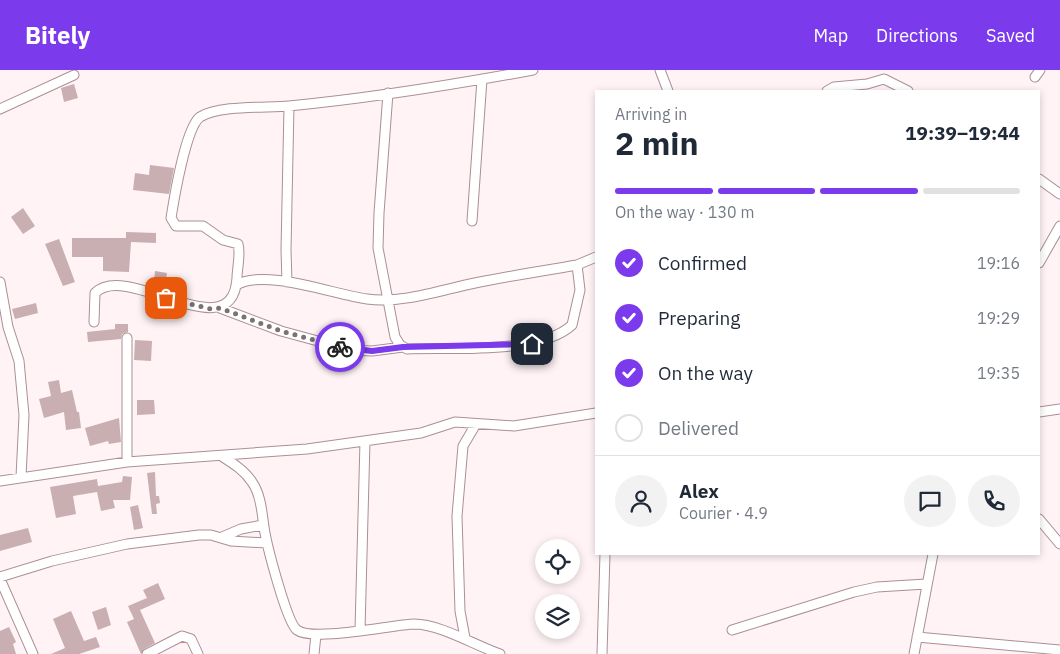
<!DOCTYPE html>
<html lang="en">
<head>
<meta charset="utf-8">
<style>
	:root { --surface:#fff; --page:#f2f2f3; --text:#1f2937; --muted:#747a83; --line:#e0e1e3; --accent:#7c3aed }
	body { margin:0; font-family:"IBM Plex Sans",sans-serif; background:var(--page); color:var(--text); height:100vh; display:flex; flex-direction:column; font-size:19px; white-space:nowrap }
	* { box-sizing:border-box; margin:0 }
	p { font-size:16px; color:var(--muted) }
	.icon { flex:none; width:28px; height:28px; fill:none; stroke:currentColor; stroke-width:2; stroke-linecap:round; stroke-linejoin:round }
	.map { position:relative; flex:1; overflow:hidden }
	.side { position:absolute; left:595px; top:20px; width:445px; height:465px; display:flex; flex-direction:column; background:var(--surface); border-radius:0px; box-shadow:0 2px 8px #0003 }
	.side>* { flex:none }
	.fabs { position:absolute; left:535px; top:469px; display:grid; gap:10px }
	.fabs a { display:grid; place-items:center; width:45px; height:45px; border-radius:50%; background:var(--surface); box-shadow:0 2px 8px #0003; font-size:25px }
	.pin { position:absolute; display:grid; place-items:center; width:42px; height:42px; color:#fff; margin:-21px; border-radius:10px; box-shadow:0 2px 8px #0006 }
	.courier { position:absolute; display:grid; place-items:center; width:50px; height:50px; margin:-25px; border:4px solid #7c3aed; border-radius:50%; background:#fff; color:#222; box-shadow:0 1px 6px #0007 }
	.headline em { font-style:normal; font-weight:800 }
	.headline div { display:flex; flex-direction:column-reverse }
	.headline { display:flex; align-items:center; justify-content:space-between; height:85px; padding:0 20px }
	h1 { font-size:32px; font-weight:800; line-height:38px }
	.bar { display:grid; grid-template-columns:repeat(4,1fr); gap:8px 5px; align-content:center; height:60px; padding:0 20px }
	.bar i { height:6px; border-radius:4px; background:var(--line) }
	.bar .selected { background:var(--accent) }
	.bar p { grid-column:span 4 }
	.line { display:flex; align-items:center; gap:12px; padding:0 20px; border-top:1px solid var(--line) }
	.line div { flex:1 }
	.round { display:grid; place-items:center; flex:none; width:52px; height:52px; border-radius:26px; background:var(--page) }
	ol { padding:0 20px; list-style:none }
	li { display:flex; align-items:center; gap:15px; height:55px }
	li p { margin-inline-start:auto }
	li .icon { padding:5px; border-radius:50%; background:var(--accent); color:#fff; stroke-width:4 }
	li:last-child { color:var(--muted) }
	li i { width:28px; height:28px; border:2px solid var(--line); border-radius:50% }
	header { display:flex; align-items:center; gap:30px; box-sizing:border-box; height:70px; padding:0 25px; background:var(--accent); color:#fff }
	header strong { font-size:24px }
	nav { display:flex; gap:28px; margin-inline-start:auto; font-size:18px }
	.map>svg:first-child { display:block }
	.building { fill:#c9aeb2 }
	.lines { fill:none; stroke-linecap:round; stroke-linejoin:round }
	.street-casing { stroke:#aa9094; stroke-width:11 }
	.street { stroke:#fff; stroke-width:9 }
	.done { stroke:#7c7173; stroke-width:5; stroke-dasharray:0 9 }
	.route { stroke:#7c3aed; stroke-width:6 }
</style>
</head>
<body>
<header>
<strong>Bitely</strong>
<nav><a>Map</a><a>Directions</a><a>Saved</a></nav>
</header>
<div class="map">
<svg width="1060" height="584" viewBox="0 0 1060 584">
	<rect width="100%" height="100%" fill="#fff3f5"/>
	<path class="building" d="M74 14 78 28 64 32 61 18Z
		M150 95 174 98 169 124 133 120 135 103 149 105Z
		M23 138 35 156 23 164 11 147Z
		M126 162 156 163V173L131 172 129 202 103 201V187H72V168H126Z
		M59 169 75 212 63 216 45 174Z
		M155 201 167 203 165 215 154 213Z
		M36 233 38 243 15 249 12 239Z
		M115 254H128V262L122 264 121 269 88 272 87 262 115 259Z
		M135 270 152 271 151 291 134 290Z
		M59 310 61 323 72 320 77 342H79L81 358 66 360 64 342 44 348 39 329 51 326 48 312Z
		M137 330H154L155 344 137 345Z
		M119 348 121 372 109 374 108 371 90 376 85 358Z
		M155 402 156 426H159L160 433 156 434 157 444H152L147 403Z
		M123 406 132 407 130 430H113L115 438 101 441 97 422 73 426 76 444 56 448 50 417 97 409 98 416 122 412Z
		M138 435 143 458 134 460 130 437Z
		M28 458 32 472 0 481V465Z
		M158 513 165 529 140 540 155 573 144 579 141 584 127 552 134 549 128 536 147 528 143 520Z
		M106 537 111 555 98 560 92 542Z
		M71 541 84 571 96 567 100 577 79 584H51L65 578 53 549Z
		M9 557 16 572 13 574 16 584H0V561Z"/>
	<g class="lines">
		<g class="street-casing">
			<path id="street" d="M660 0 668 21
				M1035 7 1040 0
				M827 21 834 17 867 14 884 9 908 21
				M388 23 379 143 378 178 395 267 400 275 407 279C450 277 540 285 572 255L580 220 577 195
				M0 39 74 5
				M1039 109 1060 124
				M472 151 482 9
				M1039 193 1060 156
				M0 212 8 257 19 291 24 345 21 407
				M287 212 286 180 289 36
				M236 215C265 198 335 225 367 229 402 234 441 220 475 213 509 206 543 201 577 195L596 187
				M220 238 281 261 351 280 372 281 403 277
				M94 252 95 223C128 190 232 282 237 208 237 198 241 184 238 174L223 170 203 156H176L171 148C174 129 186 57 200 47 219 35 266 38 289 36 371 28 452 15 533 0
				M1039 342 1060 339
				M223 387C234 394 245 401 252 412 262 426 262 447 265 463 268 479 287 553 297 560 313 572 391 555 414 554 440 554 476 576 500 584
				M127 392V268
				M0 411 127 392 307 379 421 363 455 352 514 356 596 343
				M1039 449 1060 474
				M222 467 241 459 263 455
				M0 507 52 491 127 474 199 465H211L231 471 267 473
				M0 509 33 584
				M360 560 365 371
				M732 560 854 522 877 517 926 514
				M917 567 1060 580
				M465 568 460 541 457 446 463 376 476 354
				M147 584 182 566 191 569 198 584
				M314 584 316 565
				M602 584 605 484
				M914 584 933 484"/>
		</g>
		<use href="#street" class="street"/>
	</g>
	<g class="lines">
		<path class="done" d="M166 228 211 239 220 238 281 261 340 277"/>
		<path class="route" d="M340 277 372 281 403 277 532 274"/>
	</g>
</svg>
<div class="fabs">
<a><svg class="icon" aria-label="locate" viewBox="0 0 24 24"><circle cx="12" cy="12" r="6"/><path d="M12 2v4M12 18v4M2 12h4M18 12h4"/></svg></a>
<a><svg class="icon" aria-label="layers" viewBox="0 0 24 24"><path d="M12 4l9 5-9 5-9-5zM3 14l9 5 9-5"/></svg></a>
</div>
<div class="pin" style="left:166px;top:228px;background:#ea580c"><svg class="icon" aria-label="bag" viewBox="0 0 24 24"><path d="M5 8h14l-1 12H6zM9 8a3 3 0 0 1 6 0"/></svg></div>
<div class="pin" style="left:532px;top:274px;background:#1f2937"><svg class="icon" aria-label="home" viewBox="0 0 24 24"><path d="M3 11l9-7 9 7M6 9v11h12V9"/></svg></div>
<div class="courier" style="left:340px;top:277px"><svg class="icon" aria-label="bike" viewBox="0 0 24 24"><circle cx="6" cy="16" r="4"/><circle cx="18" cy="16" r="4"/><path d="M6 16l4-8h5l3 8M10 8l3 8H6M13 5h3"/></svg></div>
<section class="side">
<div class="headline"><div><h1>2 min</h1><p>Arriving in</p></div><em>19:39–19:44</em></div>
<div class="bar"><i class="selected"></i><i class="selected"></i><i class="selected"></i><i></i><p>On the way · 130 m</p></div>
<ol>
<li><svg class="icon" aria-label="check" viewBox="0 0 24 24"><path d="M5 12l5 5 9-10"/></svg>Confirmed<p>19:16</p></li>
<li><svg class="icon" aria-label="check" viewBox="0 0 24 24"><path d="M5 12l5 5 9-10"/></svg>Preparing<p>19:29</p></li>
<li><svg class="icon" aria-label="check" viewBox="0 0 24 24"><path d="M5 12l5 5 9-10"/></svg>On the way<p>19:35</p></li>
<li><i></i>Delivered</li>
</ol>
<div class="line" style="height:90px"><a class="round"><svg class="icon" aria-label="person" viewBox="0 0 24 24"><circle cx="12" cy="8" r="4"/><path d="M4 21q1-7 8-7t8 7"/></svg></a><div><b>Alex</b><p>Courier · 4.9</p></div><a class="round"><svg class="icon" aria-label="chat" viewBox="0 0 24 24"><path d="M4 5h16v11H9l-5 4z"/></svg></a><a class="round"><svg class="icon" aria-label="phone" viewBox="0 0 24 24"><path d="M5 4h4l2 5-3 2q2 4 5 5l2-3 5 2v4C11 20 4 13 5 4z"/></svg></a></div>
</section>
</div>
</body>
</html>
